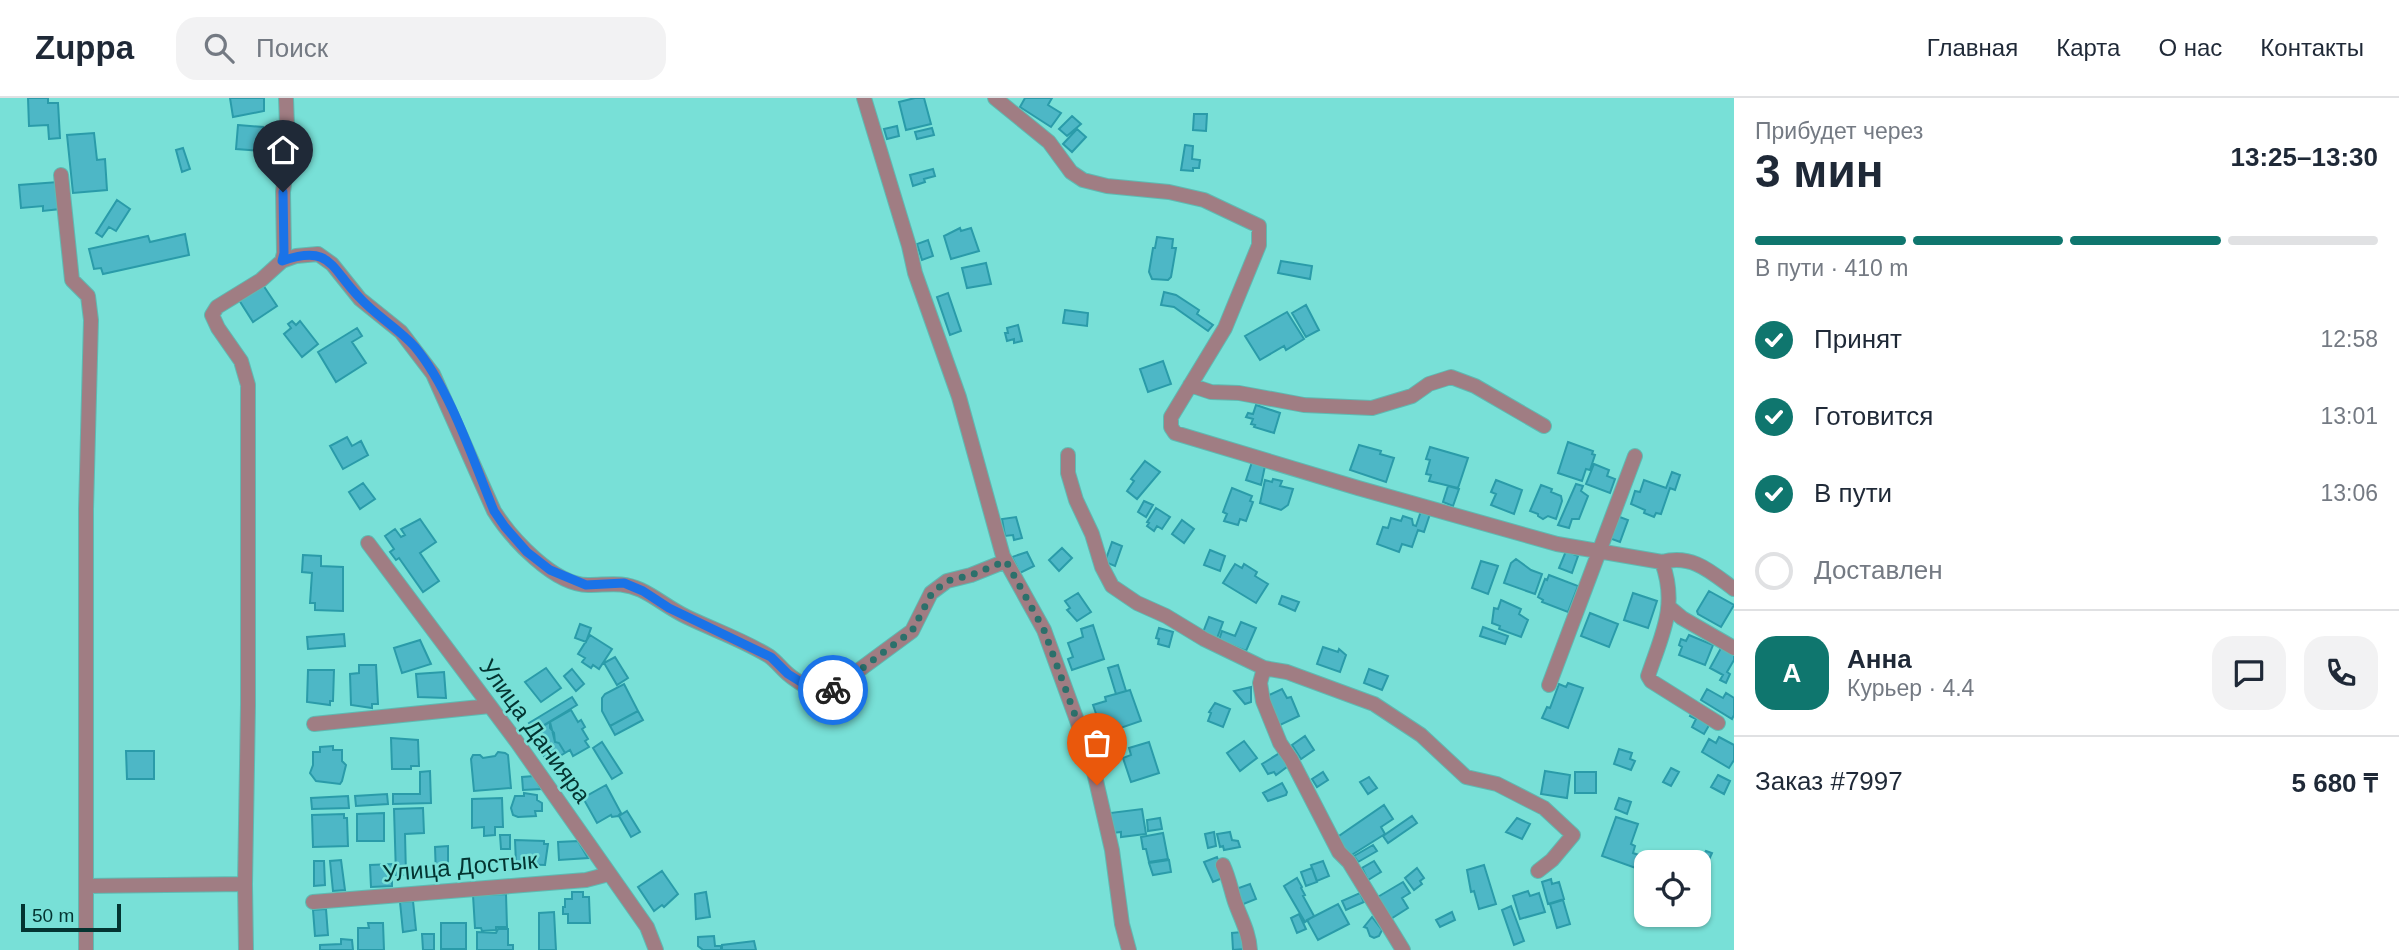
<!DOCTYPE html>
<html lang="ru">
<head>
<meta charset="utf-8">
<style>
	:root { --surface:#fff; --page:#f2f2f3; --text:#1f2937; --muted:#747a83; --line:#e0e1e3; --accent:#0f766e }
	body { margin:0; font-family:Arial,sans-serif; background:var(--page); color:var(--text); height:100vh; display:flex; flex-direction:column; font-size:26px; white-space:nowrap }
	* { box-sizing:border-box; margin:0 }
	p { font-size:23px; color:var(--muted) }
	.icon { flex:none; width:38px; height:38px; fill:none; stroke:currentColor; stroke-width:2; stroke-linecap:round; stroke-linejoin:round }
	.map { position:relative; flex:1; overflow:hidden }
	.side { display:flex; flex-direction:column; background:var(--surface); width:665px }
	.side>* { flex:none }
	.tools { position:absolute; left:1634px; top:752px; display:grid; gap:14px }
	.tools a { display:grid; place-items:center; width:77px; height:77px; border-radius:14px; background:var(--surface); box-shadow:0 2px 5px #0004; font-size:35px }
	.scale { position:absolute; left:21px; bottom:18px; width:100px; box-sizing:border-box; padding-left:7px; border:4px solid #033431; border-top:0; font-size:19px; line-height:24px; white-space:nowrap; color:#033431; -webkit-text-stroke:5px #78e0d7; paint-order:stroke }
	.pin { position:absolute; display:grid; place-items:center; width:60px; height:60px; color:#fff; margin:-72px -30px; border-radius:50% 50% 50% 0; rotate:-45deg; box-shadow:0 0 7px #0007 }
	.pin .icon { rotate:45deg }
	.courier { position:absolute; display:grid; place-items:center; width:70px; height:70px; margin:-35px; border:5px solid #1a73e8; border-radius:50%; background:#fff; color:#222; box-shadow:0 2px 9px #0007 }
	.head em { font-style:normal; font-weight:700 }
	.head div { display:flex; flex-direction:column-reverse }
	.head { display:flex; align-items:center; justify-content:space-between; height:119px; padding:0 21px }
	h1 { font-size:46px; font-weight:700; line-height:52px }
	.bar { display:grid; grid-template-columns:repeat(4,1fr); gap:10px 7px; align-content:center; height:84px; padding:0 21px }
	.bar i { height:9px; border-radius:5px; background:var(--line) }
	.bar .current { background:var(--accent) }
	.bar p { grid-column:span 4 }
	.line { display:flex; align-items:center; gap:18px; padding:0 21px; border-top:2px solid var(--line) }
	.line div { flex:1 }
	.round { display:grid; place-items:center; flex:none; width:74px; height:74px; border-radius:21px; background:var(--page) }
	ol { padding:0 21px; list-style:none }
	li { display:flex; align-items:center; gap:21px; height:77px }
	li p { margin-inline-start:auto }
	li .icon { padding:7px; border-radius:50%; background:var(--accent); color:#fff; stroke-width:4 }
	li:last-child { color:var(--muted) }
	li i { width:38px; height:38px; border:4px solid var(--line); border-radius:50% }
	header { display:flex; align-items:center; gap:42px; box-sizing:border-box; height:98px; padding:0 35px; background:var(--surface); border-bottom:2px solid var(--line) }
	header strong { font-size:33px }
	nav { display:flex; gap:38px; margin-inline-start:auto; font-size:24px }
	.search { width:490px; height:63px; background:var(--page); display:flex; align-items:center; gap:18px; box-sizing:border-box; padding:0 24px; border-radius:21px; color:var(--muted); font-size:26px }
	main { display:flex; flex:1; min-height:0 }
	.map>svg:first-child { display:block }
	.building { fill:#4db7c6; stroke:#2a9ba9; stroke-width:2 }
	.lines { fill:none; stroke-linecap:round; stroke-linejoin:round }
	.minor-casing { stroke:#5ebab2; stroke-width:16 }
	.minor { stroke:#a07d83; stroke-width:14 }
	.done { stroke:#2c706b; stroke-width:7; stroke-dasharray:0 12.6 }
	.route { stroke:#1a73e8; stroke-width:9 }
	.labels { text-anchor:middle; stroke-width:5; stroke-linejoin:round; paint-order:stroke }
	.street-label { font-size:24px; fill:#033431; stroke:#78e0d7 }
</style>
</head>
<body>
<header>
<strong>Zuppa</strong>
<div class="search"><svg class="icon" aria-label="search" viewBox="0 0 24 24"><circle cx="10" cy="10" r="6"/><path d="M15 15l6 6"/></svg>Поиск</div>
<nav><a>Главная</a><a>Карта</a><a>О нас</a><a>Контакты</a></nav>
</header>
<main>
<div class="map">
<svg width="1734" height="852" viewBox="0 0 1734 852">
	<rect width="100%" height="100%" fill="#78e0d7"/>
	<path class="building" d="M28 0H48V5H58L60 40 49 41 48 27 29 28Z
		M230 0H264V13L233 19Z
		M915 0H924L931 26 906 32 899 4Z
		M1025 0H1052L1048 7 1061 15 1051 29 1020 9Z
		M1194 16H1207L1206 33 1193 32Z
		M1072 18 1081 26 1067 38 1059 31Z
		M238 27 263 29 262 53 236 51Z
		M897 28 899 38 887 41 884 31Z
		M932 30 934 37 917 41 915 34Z
		M1077 31 1086 39 1072 54 1063 46Z
		M94 35 97 62 105 61 107 92 73 95 67 37Z
		M1185 47 1193 48 1192 61 1200 62 1199 70H1193V73L1181 72Z
		M183 50 190 71 182 74 176 52Z
		M933 71 935 78 924 81 925 84 913 88 910 77Z
		M58 84 60 111 43 113V108L21 110 19 87Z
		M117 102 130 111 116 133 109 129 102 139 96 135Z
		M960 130 961 133 971 130 979 153 951 161 944 138Z
		M185 136 189 157 103 176 101 170 94 171 89 151 148 138 150 144Z
		M1157 139 1173 141 1172 150H1176L1171 179 1168 182 1152 181 1149 174 1153 150H1155Z
		M928 142 933 158 922 162 917 146Z
		M1281 163 1312 168 1310 181 1278 175Z
		M986 165 991 186 967 190 962 170Z
		M263 187 277 208 253 224 239 202Z
		M1164 194 1176 197 1199 212 1197 216 1213 227 1208 233 1174 209 1161 207Z
		M948 195 961 233 950 237 937 199Z
		M1306 207 1319 232 1306 239 1292 215Z
		M1065 212 1088 215 1087 228 1063 225Z
		M1287 214 1304 241 1286 252 1284 248 1260 262 1245 238Z
		M292 223 296 227 300 223 318 246 302 259 284 236 291 230 288 226Z
		M1018 227 1022 243 1014 245V241L1007 243 1005 235H1008L1007 230Z
		M357 230 362 238 352 244 366 265 336 284 318 254Z
		M1163 263 1171 286 1148 294 1140 271Z
		M1256 307 1280 315 1274 335 1254 329 1255 327 1251 326 1253 321 1246 319 1248 315 1253 316Z
		M347 339 352 348 361 343 368 357 343 371 330 348Z
		M1568 344 1593 353 1592 356 1595 357 1590 372 1586 371 1582 383 1558 375Z
		M1359 347 1381 353 1380 356 1394 360 1386 384 1350 372Z
		M1430 349 1468 360 1458 390 1429 383 1431 377 1426 376 1430 362 1426 361Z
		M1145 363 1160 374 1137 401 1127 393 1134 383 1131 381Z
		M1252 364 1265 368 1261 387 1246 382Z
		M1594 366 1609 372 1607 378 1615 381 1610 395 1586 386Z
		M1672 374 1680 377 1675 392 1670 390 1661 416 1656 415 1654 419 1644 415 1645 412 1631 406 1635 393 1640 394 1644 382 1666 390Z
		M1273 381 1282 383 1280 388 1293 391 1288 407 1281 412 1260 405 1265 382 1272 384Z
		M1496 382 1522 392 1514 416 1491 407 1496 396 1491 394Z
		M363 385 375 401 360 411 349 394Z
		M1576 386 1583 388 1581 393 1588 398 1579 421H1572L1569 430 1558 427Z
		M1541 387 1552 391 1551 394 1561 398 1562 403 1556 421 1548 418 1543 421 1538 418V416L1530 413Z
		M1448 388 1459 391 1453 408 1443 404Z
		M1232 390 1252 398 1250 403 1253 404 1246 423 1240 421 1238 427 1224 423 1227 416 1223 414Z
		M1144 403 1153 407 1146 419 1138 414Z
		M1156 410 1170 419 1162 431 1157 428 1154 433 1147 428 1149 425 1147 424Z
		M1421 413 1430 416 1424 434 1418 432 1412 449 1402 446 1399 454 1377 446 1383 429 1388 430 1391 420 1401 423 1403 418 1412 421 1413 427 1416 428Z
		M1617 418 1628 422 1620 444 1609 440Z
		M1016 419 1022 440 1014 442 1013 437 1005 438 1002 421Z
		M420 421 436 444 420 455 439 483 423 494 399 460 396 462 390 454 394 451 385 438 395 431 401 439 405 437 401 431Z
		M1182 422 1194 431 1184 445 1172 436Z
		M1112 444 1122 448 1115 468 1105 464Z
		M1062 450 1072 460 1059 473 1049 462Z
		M1210 452 1225 458 1220 473 1204 467Z
		M1566 453 1578 458 1572 475 1559 470Z
		M1027 454 1034 468 1020 475 1012 459Z
		M303 457 321 458V468L343 469V513L315 512V505H310L312 475 302 474Z
		M1516 461 1531 472 1542 476 1535 496 1504 485 1511 465Z
		M1481 463 1498 468 1488 496 1472 490Z
		M1235 466 1242 470 1244 466 1257 474 1255 478 1268 486 1256 505 1223 485Z
		M1549 477 1578 488 1568 514 1542 504 1543 502 1538 499 1545 481 1547 482Z
		M1709 493 1734 507 1721 529 1698 516 1697 513Z
		M1078 495 1091 514 1077 523 1067 512 1070 510 1065 503Z
		M1633 495 1657 503 1648 530 1624 522Z
		M1282 498 1299 504 1295 513 1279 506Z
		M1501 502 1521 511 1519 516 1528 522 1521 539 1499 531 1500 528 1492 525 1494 510 1498 511Z
		M1590 515 1618 526 1609 549 1581 538Z
		M1209 519 1223 524 1216 543 1202 537Z
		M1241 524 1256 530 1246 553 1219 542 1222 533 1235 538Z
		M580 526 591 530 586 544 575 540Z
		M1093 527 1104 561 1072 572 1068 561 1073 559 1068 545 1083 539 1081 531Z
		M1483 529 1508 538 1505 546 1480 538Z
		M1159 530 1173 534 1169 549 1158 546 1159 541 1156 540Z
		M344 536 345 548 308 551 307 539Z
		M590 537 612 551 599 571 593 567 591 570 582 564 585 560 578 556Z
		M1689 537 1713 547 1705 567 1679 557 1682 549 1679 547 1681 541 1686 543Z
		M420 542 431 566 402 575 394 550Z
		M1323 549 1338 554 1339 551 1346 557 1340 574 1317 566Z
		M1721 550 1734 556V562L1727 574 1730 576 1726 585 1720 582 1723 577 1710 570Z
		M615 559 628 580 617 587 604 565Z
		M359 567H376L378 606H372V610L351 607 350 576 359 575Z
		M1118 567 1126 593 1116 596 1108 570Z
		M546 570 561 590 541 604 525 584Z
		M572 571 584 586 576 593 564 578Z
		M1369 571 1388 578 1382 592 1364 585Z
		M308 572H334L333 603H330V607L307 604Z
		M444 574 446 600 418 599 416 576Z
		M1568 585 1583 590 1568 630 1542 620 1547 609 1550 610 1559 586 1566 589Z
		M624 586 638 613 610 628 602 613V600L605 596Z
		M1251 589V604L1245 606 1234 593Z
		M1282 591 1287 600 1291 599 1299 618 1278 628 1265 599Z
		M1707 591 1723 600 1726 595 1734 600V617L1732 621 1701 602Z
		M1130 592 1141 623 1103 636 1093 607 1106 603 1105 599Z
		M572 599 577 607 534 633 529 625Z
		M1215 605 1230 611 1223 629 1208 623 1211 615 1209 614Z
		M571 612 578 624 581 622 585 629 582 631 588 641 585 643 589 649 573 658 570 652 565 655 559 645 555 644 554 635 550 630V624Z
		M638 613 643 622 615 637 610 628Z
		M1692 614 1711 624 1704 636 1692 629 1696 621 1690 618Z
		M550 624 555 644 559 645 565 655 548 665 530 636Z
		M1112 635 1117 647 1096 656 1092 643Z
		M1305 638 1314 652 1301 661 1292 647Z
		M1719 639 1734 647V662L1729 670 1702 654 1709 641 1716 645Z
		M391 640 418 642 419 668H411V671H392Z
		M1244 643 1257 660 1240 673 1227 655Z
		M602 644 622 675 612 681 593 650Z
		M1149 644 1159 675 1131 684 1123 660 1131 657 1129 650Z
		M333 648V652H342V663L346 667 342 683 340 686 316 683 310 675 313 667V654H320V649Z
		M1619 651 1632 655 1630 661 1635 663 1631 672 1614 666Z
		M126 653H154V681H127Z
		M1283 653 1291 666 1276 677 1274 674 1268 676 1262 666Z
		M498 654 505 655 508 657 511 690 474 693 471 661 473 657H480L483 660 495 658Z
		M1671 670 1679 674 1671 688 1663 684Z
		M430 673 431 705 393 706V696H420V674Z
		M1545 673 1570 677 1567 700 1541 696Z
		M1323 674 1328 682 1317 689 1312 681Z
		M1575 674H1596V695H1575Z
		M1718 677 1730 683 1724 696 1711 689Z
		M534 678 541 691 523 692 522 679Z
		M1369 679 1377 690 1368 696 1360 684Z
		M1282 685 1287 694 1286 697 1268 703 1263 695Z
		M606 687 621 715 618 718 612 719 611 717 597 725 583 700Z
		M524 695 537 697V702L542 705V713H535L536 718 518 719 513 717 511 710 515 698H524Z
		M387 696 388 706 356 708 355 698Z
		M348 698 349 710 312 711 311 700Z
		M502 700 503 729H495V737L484 738V729L472 730V701Z
		M1619 700 1631 704 1627 716 1615 711Z
		M1384 707 1393 721 1381 729 1385 736 1350 758 1336 740Z
		M423 710 424 735 405 736 406 777H396L394 711Z
		M1142 711 1146 736 1121 739V734L1113 735 1110 715Z
		M627 713 640 734 631 739 619 718Z
		M384 715V743H357V716Z
		M344 716V720H347L348 748 313 749 312 717Z
		M1412 718 1417 725 1388 745 1383 738Z
		M1616 719 1638 726 1631 746 1635 748 1633 755 1657 763 1656 765H1647V774L1602 758Z
		M1160 720 1162 731 1148 733 1147 722Z
		M1517 720 1530 726 1522 741 1506 734Z
		M1214 734 1216 748 1208 750 1205 736Z
		M1230 734 1232 742 1238 743 1240 749 1224 752 1223 748 1220 749 1217 736Z
		M1163 735 1168 761 1149 764 1146 751H1143L1141 739Z
		M500 737H510V751H501Z
		M515 742 544 743V746H548L545 767 516 766Z
		M578 743 588 760 559 762 558 744Z
		M1373 747 1377 753 1358 764 1354 758Z
		M448 748V778H436L435 749Z
		M1706 753 1712 755 1702 777 1699 776V767Z
		M1217 759 1225 779 1213 784 1204 764Z
		M341 762 345 792 333 793 330 763Z
		M1169 762 1171 774 1153 777 1149 765Z
		M314 763H324L325 787 314 788Z
		M1323 763 1329 778 1317 783 1311 767Z
		M1374 763 1381 774 1368 782 1362 770Z
		M392 766V788L371 789 370 767Z
		M1484 767 1496 806 1479 811 1474 793 1471 794 1467 772Z
		M1312 770 1317 784 1306 788 1301 774Z
		M1417 770 1424 780 1420 783 1422 786 1414 792 1405 780Z
		M662 773 678 796 664 809 662 807 654 813 638 789Z
		M1297 780 1302 789 1301 790 1305 797 1303 798 1314 818 1305 824 1284 788Z
		M1551 781 1552 786 1559 784 1564 801 1548 806 1542 784Z
		M1403 784 1410 795 1402 800 1408 810 1389 822 1376 800Z
		M1250 786 1256 801 1241 807 1233 792Z
		M1528 793 1530 798 1539 795 1545 814 1520 821 1513 798Z
		M572 794H583V799H589L590 825H568V816H563V809H565V801H572Z
		M706 794 710 819 696 821 695 796Z
		M1360 795 1364 804 1346 812 1342 803Z
		M506 796 507 829H496V832L482 833 481 830H475L473 797Z
		M1563 802 1570 826 1557 830 1550 806Z
		M413 803 416 832 403 834 400 804Z
		M1338 806 1349 826 1318 842 1307 822Z
		M1511 808 1524 843 1514 847 1502 812Z
		M326 811 328 837 315 838 313 812Z
		M554 814 556 852H539V815Z
		M1452 814 1455 822 1440 829 1436 822Z
		M1299 816 1306 831 1297 835 1291 820Z
		M1372 819 1382 832 1379 838 1374 840 1370 838 1367 830 1364 829Z
		M368 825H383L384 852H358V830H369Z
		M441 825H466V851H441Z
		M498 831H508V847H513V852H477V834L496 835Z
		M1242 834 1244 851 1233 852 1232 835Z
		M422 836H434V852H423Z
		M714 838 715 848H721V852H703L698 848V839Z
		M341 841 352 842 353 852H320V847L341 846Z
		M754 843 756 852H722V847Z"/>
	<g class="lines">
		<g class="minor-casing">
			<path id="minor" d="M864 0 909 148 915 175 959 299 1003 458 1044 532 1091 661 1112 752 1122 826 1129 852
				M995 0 1049 44 1071 74 1083 82 1107 88 1169 94 1204 102 1259 128V147L1225 230 1171 319V329L1175 335 1358 390 1557 446 1662 464C1693 456 1711 474 1734 491
				M61 77 72 182 88 198 91 222 86 411V852
				M282 163 284 155 283 94 288 55 286 0
				M1190 287 1211 294 1239 295 1304 307 1372 310 1412 298 1429 286 1451 279 1475 288 1544 328
				M1068 357V375L1076 402 1092 436 1102 469 1112 488 1137 505 1166 518 1204 541 1264 570 1260 585 1263 603 1280 645 1291 661 1339 754 1349 764 1403 852
				M368 445 517 644 647 829 656 852
				M1662 464C1678 508 1662 536 1648 578L1651 583 1718 625
				M1670 510 1682 520 1734 550
				M1264 570 1287 574 1374 606 1421 637 1466 679 1497 686 1544 710 1573 737 1552 762 1538 773
				M1549 587 1635 358
				M314 626 490 608
				M1223 767C1229 780 1231 792 1235 804 1241 821 1249 834 1250 852
				M245 786 248 607V287L241 263 218 230 212 217 217 209 261 182 282 163 296 158 318 156 332 166 360 201 401 234 433 276 494 413C511 440 554 487 588 487 608 487 622 483 641 492 656 499 670 511 687 519 714 532 743 542 769 558 776 563 782 571 788 576 798 585 809 590 820 596L832 592 912 533 931 495 947 483 971 477 1006 463
				M86 788 245 786 246 852
				M313 804 586 782 609 776"/>
		</g>
		<use href="#minor" class="minor"/>
	</g>
	<g class="lines">
		<path class="done" d="M833 592 912 533 932 495 947 483 971 477 1006 463 1044 532 1091 661 1097 687"/>
		<path class="route" d="M283 94 284 155 282 163C331 146 330 169 359 199 376 218 398 230 415 249 450 291 473 362 494 413L505 429 527 454 550 472 586 487 624 485 643 493 669 510 771 559 788 576 820 596 833 592"/>
	</g>
	<g class="labels">
		<g class="street-label">
			<text transform="translate(535 633) rotate(54)" y="8">Улица Данияра</text>
			<text transform="translate(460 769) rotate(-5)" y="8">Улица Достык</text>
		</g>
	</g>
</svg>
<div class="tools">
<a><svg class="icon" aria-label="locate" viewBox="0 0 24 24"><circle cx="12" cy="12" r="6"/><path d="M12 2v4M12 18v4M2 12h4M18 12h4"/></svg></a>
</div>
<div class="scale">50 m</div>
<div class="pin" style="left:1097px;top:687px;background:#ea580c"><svg class="icon" aria-label="bag" viewBox="0 0 24 24"><path d="M5 8h14l-1 12H6zM9 8a3 3 0 0 1 6 0"/></svg></div>
<div class="pin" style="left:283px;top:94px;background:#1f2937"><svg class="icon" aria-label="home" viewBox="0 0 24 24"><path d="M3 11l9-7 9 7M6 9v11h12V9"/></svg></div>
<div class="courier" style="left:833px;top:592px"><svg class="icon" aria-label="bike" viewBox="0 0 24 24"><circle cx="6" cy="16" r="4"/><circle cx="18" cy="16" r="4"/><path d="M6 16l4-8h5l3 8M10 8l3 8H6M13 5h3"/></svg></div>
</div>
<section class="side">
<div class="head"><div><h1>3 мин</h1><p>Прибудет через</p></div><em>13:25–13:30</em></div>
<div class="bar"><i class="current"></i><i class="current"></i><i class="current"></i><i></i><p>В пути · 410 m</p></div>
<ol>
<li><svg class="icon" aria-label="check" viewBox="0 0 24 24"><path d="M5 12l5 5 9-10"/></svg>Принят<p>12:58</p></li>
<li><svg class="icon" aria-label="check" viewBox="0 0 24 24"><path d="M5 12l5 5 9-10"/></svg>Готовится<p>13:01</p></li>
<li><svg class="icon" aria-label="check" viewBox="0 0 24 24"><path d="M5 12l5 5 9-10"/></svg>В пути<p>13:06</p></li>
<li><i></i>Доставлен</li>
</ol>
<div class="line" style="height:126px"><b class="round" style="background:var(--accent);color:#fff">А</b><div><b>Анна</b><p>Курьер · 4.4</p></div><a class="round"><svg class="icon" aria-label="chat" viewBox="0 0 24 24"><path d="M4 5h16v11H9l-5 4z"/></svg></a><a class="round"><svg class="icon" aria-label="phone" viewBox="0 0 24 24"><path d="M5 4h4l2 5-3 2q2 4 5 5l2-3 5 2v4C11 20 4 13 5 4z"/></svg></a></div>
<div class="line" style="height:91px"><div>Заказ #7997</div><b>5 680 ₸</b></div>
</section>
</main>
</body>
</html>
